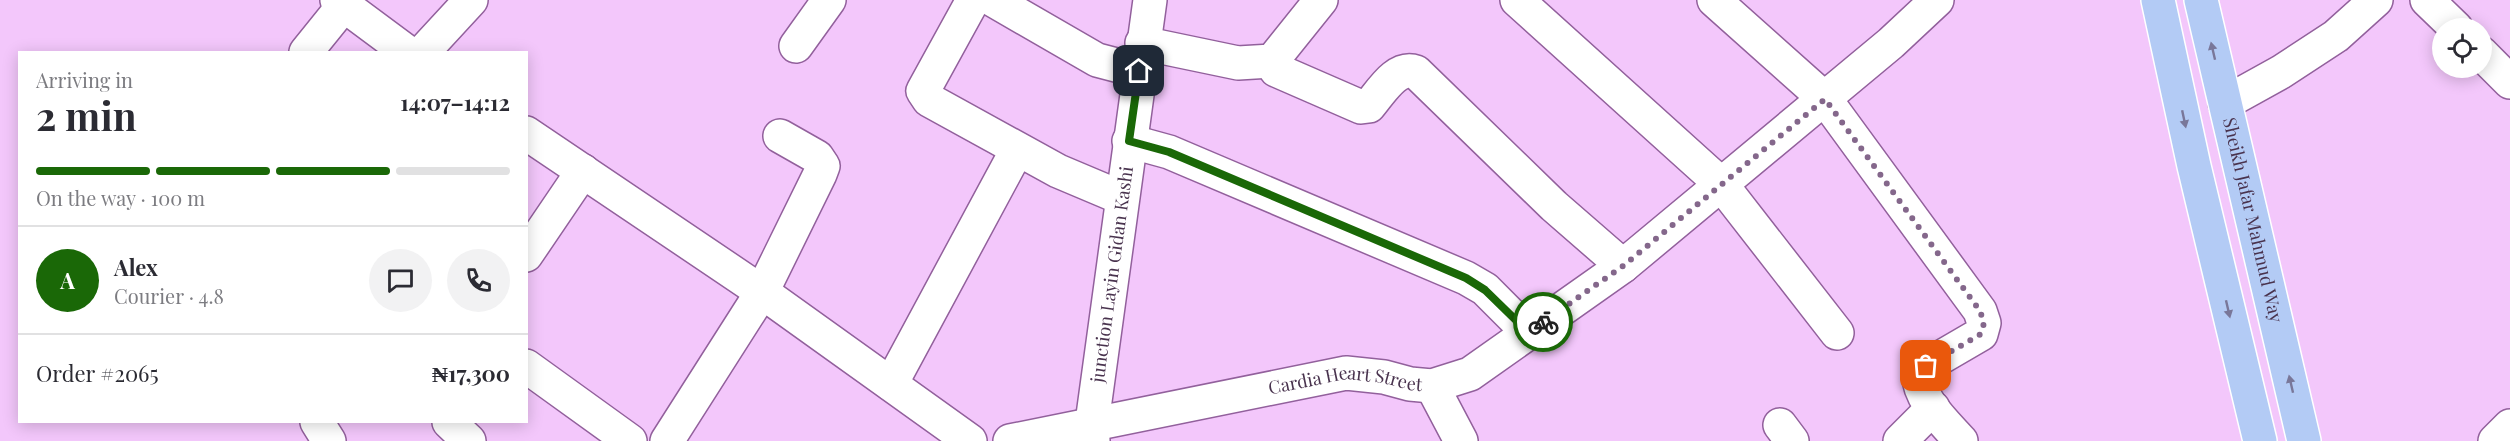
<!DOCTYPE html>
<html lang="en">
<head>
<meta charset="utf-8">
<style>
	:root { --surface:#fff; --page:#f2f2f3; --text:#2b2b33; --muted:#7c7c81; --line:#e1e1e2; --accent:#1a6807 }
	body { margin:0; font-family:"Playfair Display",serif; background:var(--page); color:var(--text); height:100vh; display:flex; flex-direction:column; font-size:22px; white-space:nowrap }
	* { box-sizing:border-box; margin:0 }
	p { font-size:20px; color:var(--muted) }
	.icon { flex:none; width:33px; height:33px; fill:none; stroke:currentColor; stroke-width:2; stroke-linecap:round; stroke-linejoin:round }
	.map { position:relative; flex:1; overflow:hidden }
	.drawer { position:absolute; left:18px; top:51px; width:510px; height:372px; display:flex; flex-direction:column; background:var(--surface); border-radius:0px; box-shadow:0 3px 15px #0003 }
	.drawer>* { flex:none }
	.controls { position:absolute; left:2432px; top:18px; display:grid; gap:12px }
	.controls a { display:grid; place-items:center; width:60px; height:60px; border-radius:50%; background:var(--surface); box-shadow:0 3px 15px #0003; font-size:30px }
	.pin { position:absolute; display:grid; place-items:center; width:51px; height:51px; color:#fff; margin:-26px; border-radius:12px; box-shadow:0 3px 9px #0006 }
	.courier { position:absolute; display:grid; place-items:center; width:60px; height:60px; margin:-30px; border:4px solid #1a6807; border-radius:50%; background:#fff; color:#222; box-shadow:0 2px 8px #0007 }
	.headline em { font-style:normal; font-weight:700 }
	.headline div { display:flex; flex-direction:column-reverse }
	.headline { display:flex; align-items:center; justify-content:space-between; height:102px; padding:0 18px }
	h1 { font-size:39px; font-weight:700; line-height:45px }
	.bar { display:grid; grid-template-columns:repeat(4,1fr); gap:9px 6px; align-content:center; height:72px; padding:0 18px }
	.bar i { height:8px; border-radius:4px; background:var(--line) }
	.bar .selected { background:var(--accent) }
	.bar p { grid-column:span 4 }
	.line { display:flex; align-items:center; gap:15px; padding:0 18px; border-top:2px solid var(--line) }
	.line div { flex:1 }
	.round { display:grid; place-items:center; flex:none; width:63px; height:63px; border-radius:32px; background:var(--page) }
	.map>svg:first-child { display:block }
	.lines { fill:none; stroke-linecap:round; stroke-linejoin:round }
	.minor-casing { stroke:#92609c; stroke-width:36 }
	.primary-casing { stroke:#fff; stroke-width:36 }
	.minor { stroke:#fff; stroke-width:33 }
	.primary { stroke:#b3cbf5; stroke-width:33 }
	.oneway { fill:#797799 }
	.done { stroke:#84678b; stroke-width:6; stroke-dasharray:0 10.8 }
	.route { stroke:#1a6807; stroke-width:8 }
	.labels { text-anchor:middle; stroke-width:6; stroke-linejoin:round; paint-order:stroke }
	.street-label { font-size:18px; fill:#49334e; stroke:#fdf8fe }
</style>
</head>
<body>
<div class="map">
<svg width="2510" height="441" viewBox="0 0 2510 441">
	<rect width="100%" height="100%" fill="#f3c7fb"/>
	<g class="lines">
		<g class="minor-casing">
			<g id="minor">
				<path d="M337 0 407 52"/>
				<path d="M973 0 923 91 929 100 1058 171 1122 198"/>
				<path d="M993 0 1097 60 1139 71"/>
				<path d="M1517 0 1721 184 1837 333"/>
				<path d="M1714 0 1825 99 1980 311 1984 323 1981 334 1926 366 1919 373C1917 398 1945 423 1961 441"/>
				<path d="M2427 0 2456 28"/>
				<path d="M1142 43 1238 63 1272 61 1321 0"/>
				<path d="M796 46 829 0"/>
				<path d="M306 52 344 5"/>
				<path d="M423 52 471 0"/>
				<path d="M2481 53 2510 82"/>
				<path d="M1272 61 1276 70 1361 107 1369 106C1381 92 1396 65 1416 72L1554 206 1623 266"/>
				<path d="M2225 103 2281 72 2336 36 2376 0"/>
				<path d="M526 133 762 292 970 441"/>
				<path d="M1129 141 1169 152 1466 278 1485 289 1528 332"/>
				<path d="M526 255 583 171"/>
				<path d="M526 366 630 441"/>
				<path d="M891 384 1017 150"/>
				<path d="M1432 386 1461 441"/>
				<path d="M317 422 329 441"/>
				<path d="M449 422 469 441"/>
				<path d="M1780 425 1792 441"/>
				<path d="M667 441 762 292 820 174 823 166 817 157 780 136"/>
				<path id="s1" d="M1010 441 1346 373 1384 377 1410 384 1432 386 1470 374 1623 266 1891 43 1937 0"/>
				<path id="s2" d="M1093 441 1092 423 1150 0"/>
				<path d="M1900 441 1933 408"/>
				<path d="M2495 441 2510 426"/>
			</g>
		</g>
		<g class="primary-casing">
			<g id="primary">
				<path d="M2158 0 2194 166 2260 441"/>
				<path id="s3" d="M2201 0 2304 441"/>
			</g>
		</g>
		<use href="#minor" class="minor"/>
		<use href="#primary" class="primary"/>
	</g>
	<defs><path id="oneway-solid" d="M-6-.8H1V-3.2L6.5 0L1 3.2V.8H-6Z" transform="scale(1.5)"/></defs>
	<g class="oneway">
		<use href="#oneway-solid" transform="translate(2213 51) rotate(-103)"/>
		<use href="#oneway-solid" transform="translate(2184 119) rotate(78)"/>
		<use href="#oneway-solid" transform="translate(2228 309) rotate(77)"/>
		<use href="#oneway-solid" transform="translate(2291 384) rotate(-103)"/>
	</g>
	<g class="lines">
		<path class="done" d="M1543 322 1623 266 1825 99 1980 311 1984 323 1981 334 1926 366"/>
		<path class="route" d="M1139 71 1129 141 1169 152 1466 278 1485 290 1528 332 1543 322"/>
	</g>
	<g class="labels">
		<g class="street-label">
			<text dy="6" stroke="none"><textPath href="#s3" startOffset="226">Sheikh Jafar Mahmud Way</textPath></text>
			<text dy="6" stroke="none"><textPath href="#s2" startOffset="168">junction Layin Gidan Kashi</textPath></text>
			<text dy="6" stroke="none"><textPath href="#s1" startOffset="342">Cardia Heart Street</textPath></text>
		</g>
	</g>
</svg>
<div class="controls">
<a><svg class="icon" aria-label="locate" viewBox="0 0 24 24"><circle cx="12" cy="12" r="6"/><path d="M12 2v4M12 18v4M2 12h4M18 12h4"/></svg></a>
</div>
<div class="pin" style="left:1926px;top:366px;background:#ea580c"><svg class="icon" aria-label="bag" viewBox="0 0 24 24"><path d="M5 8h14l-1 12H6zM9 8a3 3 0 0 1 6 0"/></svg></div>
<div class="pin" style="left:1139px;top:71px;background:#1f2937"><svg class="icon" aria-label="home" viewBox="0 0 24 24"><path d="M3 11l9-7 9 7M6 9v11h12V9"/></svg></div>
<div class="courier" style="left:1543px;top:322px"><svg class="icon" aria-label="bike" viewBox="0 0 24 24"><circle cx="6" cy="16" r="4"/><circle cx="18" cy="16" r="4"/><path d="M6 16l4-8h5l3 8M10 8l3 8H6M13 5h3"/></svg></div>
<section class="drawer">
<div class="headline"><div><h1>2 min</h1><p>Arriving in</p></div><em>14:07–14:12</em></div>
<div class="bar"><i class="selected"></i><i class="selected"></i><i class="selected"></i><i></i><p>On the way · 100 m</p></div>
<div class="line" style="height:108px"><b class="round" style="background:var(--accent);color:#fff">A</b><div><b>Alex</b><p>Courier · 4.8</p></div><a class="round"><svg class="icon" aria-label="chat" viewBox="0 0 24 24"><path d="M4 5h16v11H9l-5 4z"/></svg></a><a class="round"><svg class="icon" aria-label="phone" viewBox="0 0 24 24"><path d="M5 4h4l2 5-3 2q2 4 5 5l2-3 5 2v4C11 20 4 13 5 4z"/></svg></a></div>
<div class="line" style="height:78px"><div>Order #2065</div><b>₦17,300</b></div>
</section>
</div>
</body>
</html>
